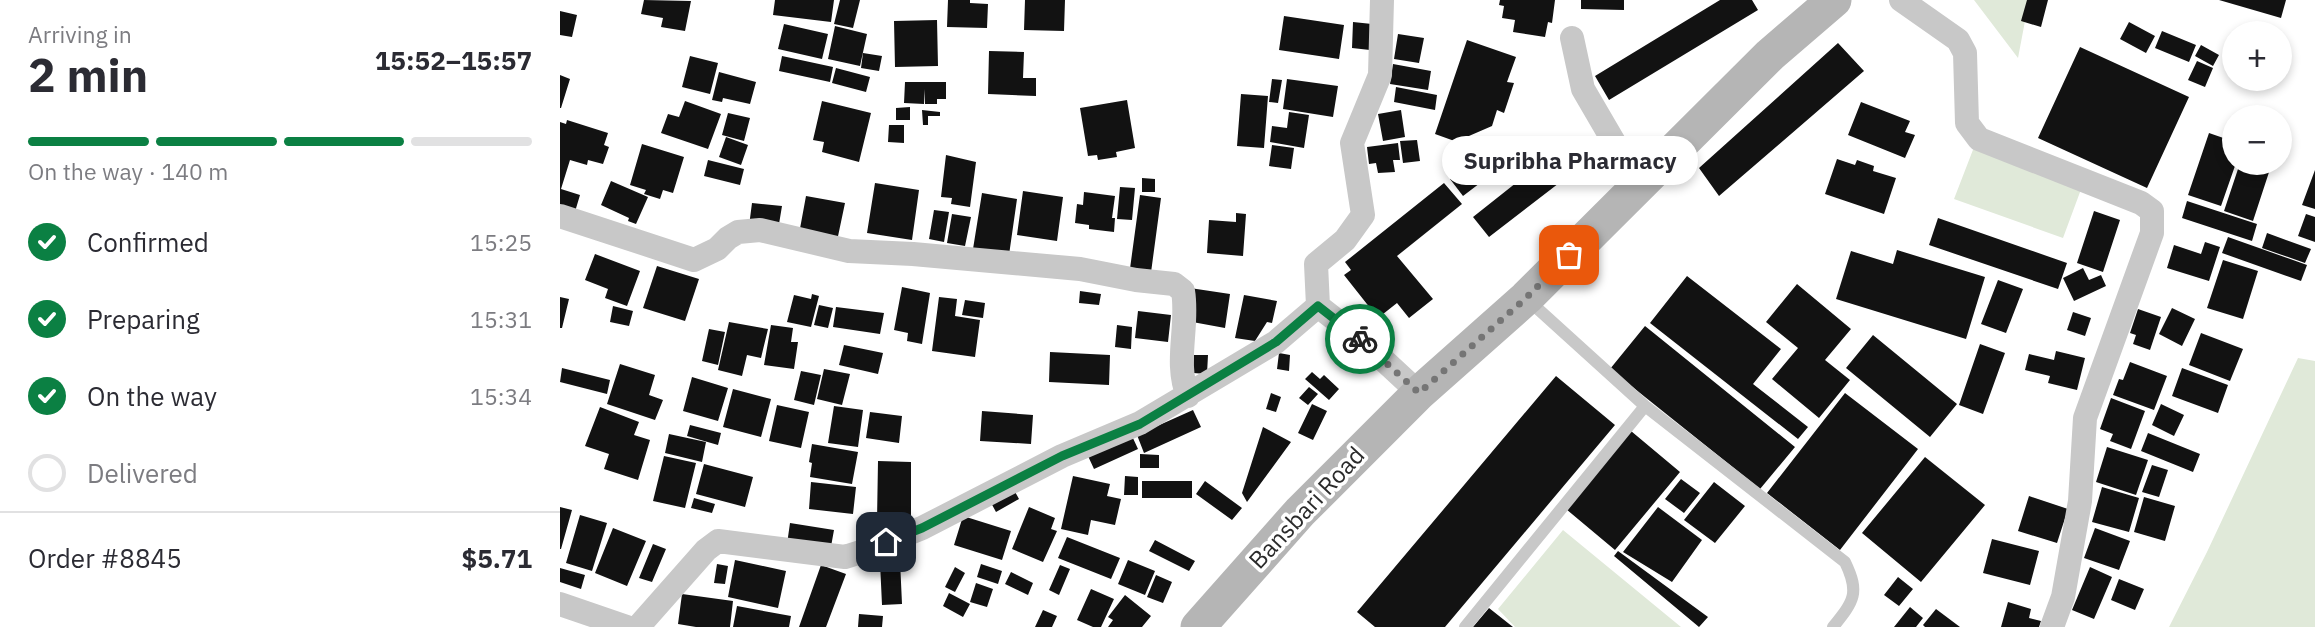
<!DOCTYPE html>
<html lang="en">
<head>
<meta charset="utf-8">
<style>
	:root { --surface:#fff; --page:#f2f2f3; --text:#2b2b33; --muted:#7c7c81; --line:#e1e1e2; --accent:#0b8043 }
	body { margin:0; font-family:"IBM Plex Sans",sans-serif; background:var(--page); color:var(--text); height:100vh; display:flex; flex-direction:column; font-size:26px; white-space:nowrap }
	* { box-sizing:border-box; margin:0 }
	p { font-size:23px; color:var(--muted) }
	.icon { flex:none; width:38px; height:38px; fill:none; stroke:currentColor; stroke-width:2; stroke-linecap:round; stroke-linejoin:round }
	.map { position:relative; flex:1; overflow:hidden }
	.side { display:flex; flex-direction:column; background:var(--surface); width:560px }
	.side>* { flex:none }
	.tools { position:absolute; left:1662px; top:21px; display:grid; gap:14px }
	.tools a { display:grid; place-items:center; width:70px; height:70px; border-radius:50%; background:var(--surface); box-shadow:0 4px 10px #0003; font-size:35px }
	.pin { position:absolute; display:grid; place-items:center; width:60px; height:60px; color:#fff; margin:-30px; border-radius:14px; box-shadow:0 4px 10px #0006 }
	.courier { position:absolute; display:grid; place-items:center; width:70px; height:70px; margin:-35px; border:5px solid #0b8043; border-radius:50%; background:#fff; color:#222; box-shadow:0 2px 9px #0007 }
	.bubble { position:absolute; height:49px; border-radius:24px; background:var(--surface); box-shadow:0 4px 10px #0003; font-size:23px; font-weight:800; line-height:49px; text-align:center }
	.headline em { font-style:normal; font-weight:800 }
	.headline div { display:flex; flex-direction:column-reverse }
	.headline { display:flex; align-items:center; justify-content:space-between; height:119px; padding:0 28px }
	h1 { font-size:46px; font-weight:800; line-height:52px }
	.bar { display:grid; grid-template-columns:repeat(4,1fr); gap:10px 7px; align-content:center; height:84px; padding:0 28px }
	.bar i { height:9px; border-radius:5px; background:var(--line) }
	.bar .current { background:var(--accent) }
	.bar p { grid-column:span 4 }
	.line { display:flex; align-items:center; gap:18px; padding:0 28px; border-top:2px solid var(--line) }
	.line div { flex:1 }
	ol { padding:0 28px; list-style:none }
	li { display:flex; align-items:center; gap:21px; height:77px }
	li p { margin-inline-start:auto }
	li .icon { padding:7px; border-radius:50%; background:var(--accent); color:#fff; stroke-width:4 }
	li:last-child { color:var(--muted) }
	li i { width:38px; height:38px; border:4px solid var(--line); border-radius:50% }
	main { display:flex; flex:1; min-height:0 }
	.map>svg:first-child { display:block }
	.green { fill:#e0e9d9 }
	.building { fill:#121212 }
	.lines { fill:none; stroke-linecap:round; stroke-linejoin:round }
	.service { stroke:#c8c8c8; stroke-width:12 }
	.minor { stroke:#c8c8c8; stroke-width:24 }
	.secondary { stroke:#b5b5b5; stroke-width:35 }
	.done { stroke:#757575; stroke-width:7; stroke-dasharray:0 12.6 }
	.route { stroke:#0b8043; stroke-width:9 }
	.labels { text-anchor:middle; stroke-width:7; stroke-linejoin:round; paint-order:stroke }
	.street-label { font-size:24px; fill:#2b2b2b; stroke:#fff }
</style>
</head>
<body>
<main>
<section class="side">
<div class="headline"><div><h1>2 min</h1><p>Arriving in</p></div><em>15:52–15:57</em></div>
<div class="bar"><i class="current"></i><i class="current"></i><i class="current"></i><i></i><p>On the way · 140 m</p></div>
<ol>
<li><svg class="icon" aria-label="check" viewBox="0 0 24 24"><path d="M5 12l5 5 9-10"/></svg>Confirmed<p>15:25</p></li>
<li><svg class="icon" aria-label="check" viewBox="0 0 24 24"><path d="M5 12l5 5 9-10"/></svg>Preparing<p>15:31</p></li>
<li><svg class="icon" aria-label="check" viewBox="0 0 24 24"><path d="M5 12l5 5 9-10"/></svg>On the way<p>15:34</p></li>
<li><i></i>Delivered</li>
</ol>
<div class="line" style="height:91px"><div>Order #8845</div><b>$5.71</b></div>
</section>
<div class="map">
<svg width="1755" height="627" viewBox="0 0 1755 627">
	<rect width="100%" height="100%" fill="#fff"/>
	<path class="green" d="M1414 0H1469L1458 58Z
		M1416 142 1523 184 1503 238 1394 199Z
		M1738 358 1755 361V627H1609L1647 552Z
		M1003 530 1121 627H955L938 609Z"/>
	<path class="building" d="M84 0 131 1 125 31 101 27 103 18 81 14Z
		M215 0H274L271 22 213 15Z
		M280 0H300L293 28 274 24Z
		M388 0H410V3L428 4 427 28 387 27Z
		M465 0H505L504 31 464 30Z
		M940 0H995L992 23 988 22 985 37 953 32 955 20 942 18 944 6 939 5Z
		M1021 0H1064V10L1021 9Z
		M1160 0H1192L1198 10 1049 100 1035 76Z
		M1467 0H1488L1481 27 1461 21Z
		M1659 0H1726L1721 18Z
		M0 11 17 15 12 37 0 35Z
		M724 16 784 25 779 59 719 50Z
		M377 20 378 66 335 67 334 21Z
		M793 22 812 24 810 50 792 48Z
		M1569 22 1595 36 1586 53 1560 39Z
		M224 24 268 34 262 59 218 49Z
		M275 26 307 34 300 66 268 59Z
		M1602 31 1636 45 1629 62 1595 48Z
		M838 34 864 38 859 63 834 59Z
		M907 40 956 57 947 82 954 83 944 113 937 110 932 126 902 139 900 143 875 134Z
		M1278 43 1304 71 1159 196 1139 168Z
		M1641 45 1659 55 1653 66 1635 56Z
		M1520 47 1629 97 1587 188 1478 138Z
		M429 51 464 52 463 78H476V96L428 94Z
		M303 53 322 56 319 71 301 68Z
		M130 56 158 63 150 94 122 87Z
		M222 56 273 67 270 82 219 71Z
		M1637 61 1653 68 1645 87 1628 80Z
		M833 64 871 71 868 90 830 84Z
		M276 68 310 77 306 92 272 83Z
		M159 72 196 82 190 104 163 98 162 102 152 100Z
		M0 75 10 79 1 108H0Z
		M712 79 722 80 718 103 709 102Z
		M727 79 778 86 773 117 723 109Z
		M345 82H386V99H377V104H365L364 89V104L344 103Z
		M836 87 877 95 875 110 834 102Z
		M681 94 708 96 704 148 677 146Z
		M567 100 575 148 556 152 557 157 538 160 537 155 528 156 520 108Z
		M125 101 161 114 148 149 101 133 108 114 119 117Z
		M262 101 311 113 299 162 262 152 264 142 253 140Z
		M1301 102 1350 121 1345 132 1355 135 1345 158 1288 135Z
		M350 107V120H336V108Z
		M362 110 380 112V116H368V125H363Z
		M841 110 845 137 823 141 818 114Z
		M729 112 749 115 744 148 710 142 712 126 727 128Z
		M168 113 190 118 184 141 162 135Z
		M7 120 48 133 44 145 49 147 43 164 28 160 27 165 10 160 1 189 20 195 14 215 0 210V122L6 124Z
		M329 125H344V143L328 142Z
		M1649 133 1675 142 1676 163 1661 206 1628 195Z
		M166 137 188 145 181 165 159 157Z
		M857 140 860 161 843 163 840 141Z
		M838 143 840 160H833L835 172 818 173 816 163 809 164 807 147Z
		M82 144 124 157 113 193 103 190 100 199 84 194 86 190 70 185Z
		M936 144 949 161 903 196 890 179Z
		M712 145 734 148 731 169 709 166Z
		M999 149 1016 170 929 237 913 217Z
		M386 155 416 162 410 207 391 204 392 198 381 197Z
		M1277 159 1295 165 1297 160 1314 166 1313 171 1336 178 1324 214 1265 194Z
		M148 160 184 169 180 185 144 176Z
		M1680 163H1712L1693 221 1664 211Z
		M1755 170V209L1742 205Z
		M582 178 595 179V192H582Z
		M51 181 88 197 76 224 68 221 69 218 41 205Z
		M315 183 359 190 352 240 307 233Z
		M884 183 902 204 837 256 873 299 849 318 837 303 818 318 784 275 791 270 785 262Z
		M560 187 575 188 572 220 557 219Z
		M463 191 503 197 497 241 457 235Z
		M524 192 555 196 552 218H555L554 232 529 229V225L515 223 517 204 523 205Z
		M422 193 457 199 449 255 413 249Z
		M580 195 601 198 590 280 569 276Z
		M246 196 285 203 277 241 239 234Z
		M1627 201 1697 224 1692 241 1622 218Z
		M192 203 222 206 218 230 189 226Z
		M374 210 389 212 384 242 369 239Z
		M1534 211 1560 220 1543 272 1517 263Z
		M676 213 686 214 683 256 647 253 649 220 676 222Z
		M392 214 411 217 405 246 387 243Z
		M1746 214 1755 217V242L1738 236Z
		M1378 218 1507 263 1498 289 1369 245Z
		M1707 233 1751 249 1745 263 1702 248Z
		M1668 237 1747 265 1741 281 1662 253Z
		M1645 242 1660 247 1649 281 1607 268 1614 245 1641 254Z
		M1337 250 1425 277 1406 339 1276 299 1291 251 1333 264Z
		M35 254 80 271 67 306 45 298 48 289 25 280Z
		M1663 260 1698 271 1683 319 1647 308Z
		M97 266 139 279 125 321 83 308Z
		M1523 268 1529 280 1541 275 1546 286 1514 301 1503 278Z
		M1127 276 1221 349 1193 384 1248 427 1238 439 1090 323Z
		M1438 280 1463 289 1446 333 1421 324Z
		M1237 284 1291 329 1265 360 1290 380 1259 418 1212 379 1238 348 1206 322Z
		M342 287 370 293 362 344 347 341 348 333 334 330Z
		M630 288 670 294 665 328 627 321Z
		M520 291 541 294 539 305 519 303Z
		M252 294 259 296 251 327 227 322 234 295 251 299Z
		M684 295 717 301 712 323 707 322 695 341 675 338Z
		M0 297 9 299 2 328H0Z
		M379 297 397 299 395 316 420 320 415 357 372 351Z
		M405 300 425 303 423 318 402 315Z
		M259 305 273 308 268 328 254 325Z
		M53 306 73 311 69 326 50 322Z
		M276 307 324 313 320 334 273 327Z
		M1612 308 1635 319 1622 346 1599 334Z
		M1578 309 1601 317 1590 350 1573 344 1576 335 1570 333Z
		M578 311 611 315 608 342 575 338Z
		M1513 312 1531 318 1525 336 1507 330Z
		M169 322 208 329 201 358 187 355 182 376 158 370Z
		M211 325 233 328 231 342H238L234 369 204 365Z
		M557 325 572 327 571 349 555 347Z
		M1085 326 1235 447 1200 489 1050 369Z
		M149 329 165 332 158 365 142 361Z
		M1641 333 1683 349 1670 381 1629 365Z
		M1313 335 1397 404 1370 437 1286 368Z
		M1420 344 1445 353 1423 414 1399 405Z
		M284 345 323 353 318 374 279 365Z
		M1496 351 1525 358 1517 390 1488 383 1490 376 1465 370 1469 354 1494 360Z
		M490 352 550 355 549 385 489 382Z
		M719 353 730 355 729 371 717 369Z
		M634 355H648L647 374 633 373Z
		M1570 362 1607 376 1594 410 1553 395 1559 379 1563 380Z
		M60 364 95 375 89 395 103 400 95 420 47 404Z
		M2 368 50 380 47 394 0 382Z
		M1622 368 1668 385 1658 413 1612 396Z
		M264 369 290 374 282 405 257 399Z
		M241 371 261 375 254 405 234 400Z
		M752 372 760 379 764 375 779 389 769 400 745 379Z
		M996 376 1055 425 885 627H815L797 612Z
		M132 377 168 388 158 421 123 411Z
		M749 387 758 394 748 405 739 398Z
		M173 389 211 399 201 437 163 427Z
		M711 393 721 397 716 412 706 409Z
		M1285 393 1358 449 1280 550 1207 493Z
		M1551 398 1585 411 1571 449 1550 441 1553 434 1540 429Z
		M752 404 767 411 753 440 738 433Z
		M1601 404 1624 415 1614 436 1592 425Z
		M217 405 249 412 241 448 209 441Z
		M274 406 303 410 298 447 268 443Z
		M40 407 79 422 74 435 90 440 78 480 44 469 49 454 25 446Z
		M633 410 641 427 584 453 577 435Z
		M422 411 473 415 471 444 420 441Z
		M310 412 342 416 339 443 306 438Z
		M130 425 161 433 158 445 127 436Z
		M703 427 731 442 687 502 682 493Z
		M1071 431 1120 472 1055 550 1006 509Z
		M1588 433 1640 454 1633 472 1581 451Z
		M109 434 146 442 142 462 105 453Z
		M572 436 578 449 534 469 528 456Z
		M252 444 298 452 292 484 250 477 252 463 249 462Z
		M1547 447 1588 460 1576 495 1536 482Z
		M580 454 599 455V468H580Z
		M104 456 136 463 125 508 93 501Z
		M1365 457 1425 505 1361 582 1302 533Z
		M318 461 351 462V519L317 521Z
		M144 464 193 477 185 507 136 494Z
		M1592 465 1608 470 1599 497 1582 492Z
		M513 476 550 484 547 496 561 499 555 525 531 520 528 535 501 529Z
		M565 476 578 477V495H564Z
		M1121 479 1140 493 1124 513 1105 499Z
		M582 481H632V498H582Z
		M645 481 682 508 672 520 636 494Z
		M251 482 296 487 293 514 249 509Z
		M1154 482 1185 506 1155 543 1124 520Z
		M1542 487 1579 498 1569 532 1532 522Z
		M453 488 459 499 436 512 430 501Z
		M1469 496 1508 509 1497 543 1458 531Z
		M1584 497 1615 506 1605 541 1574 532Z
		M134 498 155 504 152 513 131 508Z
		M0 507 12 510 1 549H0Z
		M469 507 495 518 491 529 497 531 483 562 452 549Z
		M1098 507 1142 540 1112 582 1063 552Z
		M20 515 47 523 32 571 6 563Z
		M403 516 451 531 442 560 394 545Z
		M230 523 274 530 270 552 227 544Z
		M53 528 86 541 67 586 35 573Z
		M1535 528 1570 541 1559 570 1524 558Z
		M507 537 560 558 551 579 498 558Z
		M1432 539 1479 551 1470 585 1423 573Z
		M595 540 635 561 629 571 589 551Z
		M93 544 106 549 92 582 79 578Z
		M1058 551 1148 617 1139 627 1054 556Z
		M175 560 226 571 218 608 168 597Z
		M340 560 342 604 322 605 320 562Z
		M568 560 595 571 585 595 558 584Z
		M157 564 168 566 165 584 154 583Z
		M421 564 442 571 438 584 417 577Z
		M261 565 286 574 266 627H239Z
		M500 565 510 569 499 595 489 590Z
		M395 567 405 573 395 592 385 587Z
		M1530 567 1552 577 1534 619 1512 610Z
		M0 568 25 575 21 589 0 582Z
		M451 572 473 583 468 595 445 584Z
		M596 575 612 582 603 603 587 597Z
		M1338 577 1353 589 1339 606 1324 595Z
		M1559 579 1584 589 1575 610 1551 600Z
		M416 583 433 589 427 607 410 602Z
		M531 589 554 599 541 627H533L517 620Z
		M389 593 410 604 403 617 383 606Z
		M122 594 173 601 170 627H136L118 624Z
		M565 595 591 616 582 627H548L553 620 548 617Z
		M1448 602 1471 609 1469 618 1481 621 1479 627H1441Z
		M177 606 231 616 229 627H173Z
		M1350 607 1363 618 1356 627H1334Z
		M929 608 953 627H913Z
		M1376 609 1400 627H1365L1363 625Z
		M483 610 497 616 492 627H475Z
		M299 614 323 616 322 627H298Z"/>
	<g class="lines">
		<path class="service" d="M967 299 1085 406 1285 562C1300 593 1294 601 1273 627
			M905 627 1085 406"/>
		<path class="minor" d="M1341 0 1398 40 1405 53 1407 123 1419 139 1581 203 1592 211V233L1525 418 1520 501 1503 597 1492 627
			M1012 38 1023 89 1079 185
			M0 216 134 260 157 249 168 238 178 232 200 230 289 251 353 254 520 269 576 280 614 284 623 291C629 326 614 362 628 396
			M758 306 756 264 785 240 803 215 792 143 820 75 822 0
			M0 604 67 627
			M78 627 146 550 158 541 285 557 307 550 362 528 502 456 580 423 716 342 758 306 804 342 859 393"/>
		<path class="secondary" d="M638 627 740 512 859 393 966 298 1210 55 1274 0"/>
	</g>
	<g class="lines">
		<path class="done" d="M800 339 859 393 966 298 1009 255"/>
		<path class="route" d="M326 542 362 528 502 456 580 424 716 342 758 306 800 339"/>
	</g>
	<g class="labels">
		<g class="street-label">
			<text transform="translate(747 508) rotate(-47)" y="8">Bansbari Road</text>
		</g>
	</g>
</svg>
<div class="tools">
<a>+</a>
<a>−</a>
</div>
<div class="pin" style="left:1009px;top:255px;background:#ea580c"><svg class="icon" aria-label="bag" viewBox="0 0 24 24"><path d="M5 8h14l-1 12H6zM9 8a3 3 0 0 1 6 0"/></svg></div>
<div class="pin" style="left:326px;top:542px;background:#1f2937"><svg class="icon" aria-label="home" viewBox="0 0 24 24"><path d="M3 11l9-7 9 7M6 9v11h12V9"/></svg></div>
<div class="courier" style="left:800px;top:339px"><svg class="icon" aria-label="bike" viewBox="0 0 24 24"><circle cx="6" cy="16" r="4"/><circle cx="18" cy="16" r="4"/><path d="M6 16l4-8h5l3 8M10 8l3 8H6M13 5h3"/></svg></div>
<div class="bubble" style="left:882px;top:136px;width:256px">Supribha Pharmacy</div>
</div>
</main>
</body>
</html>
